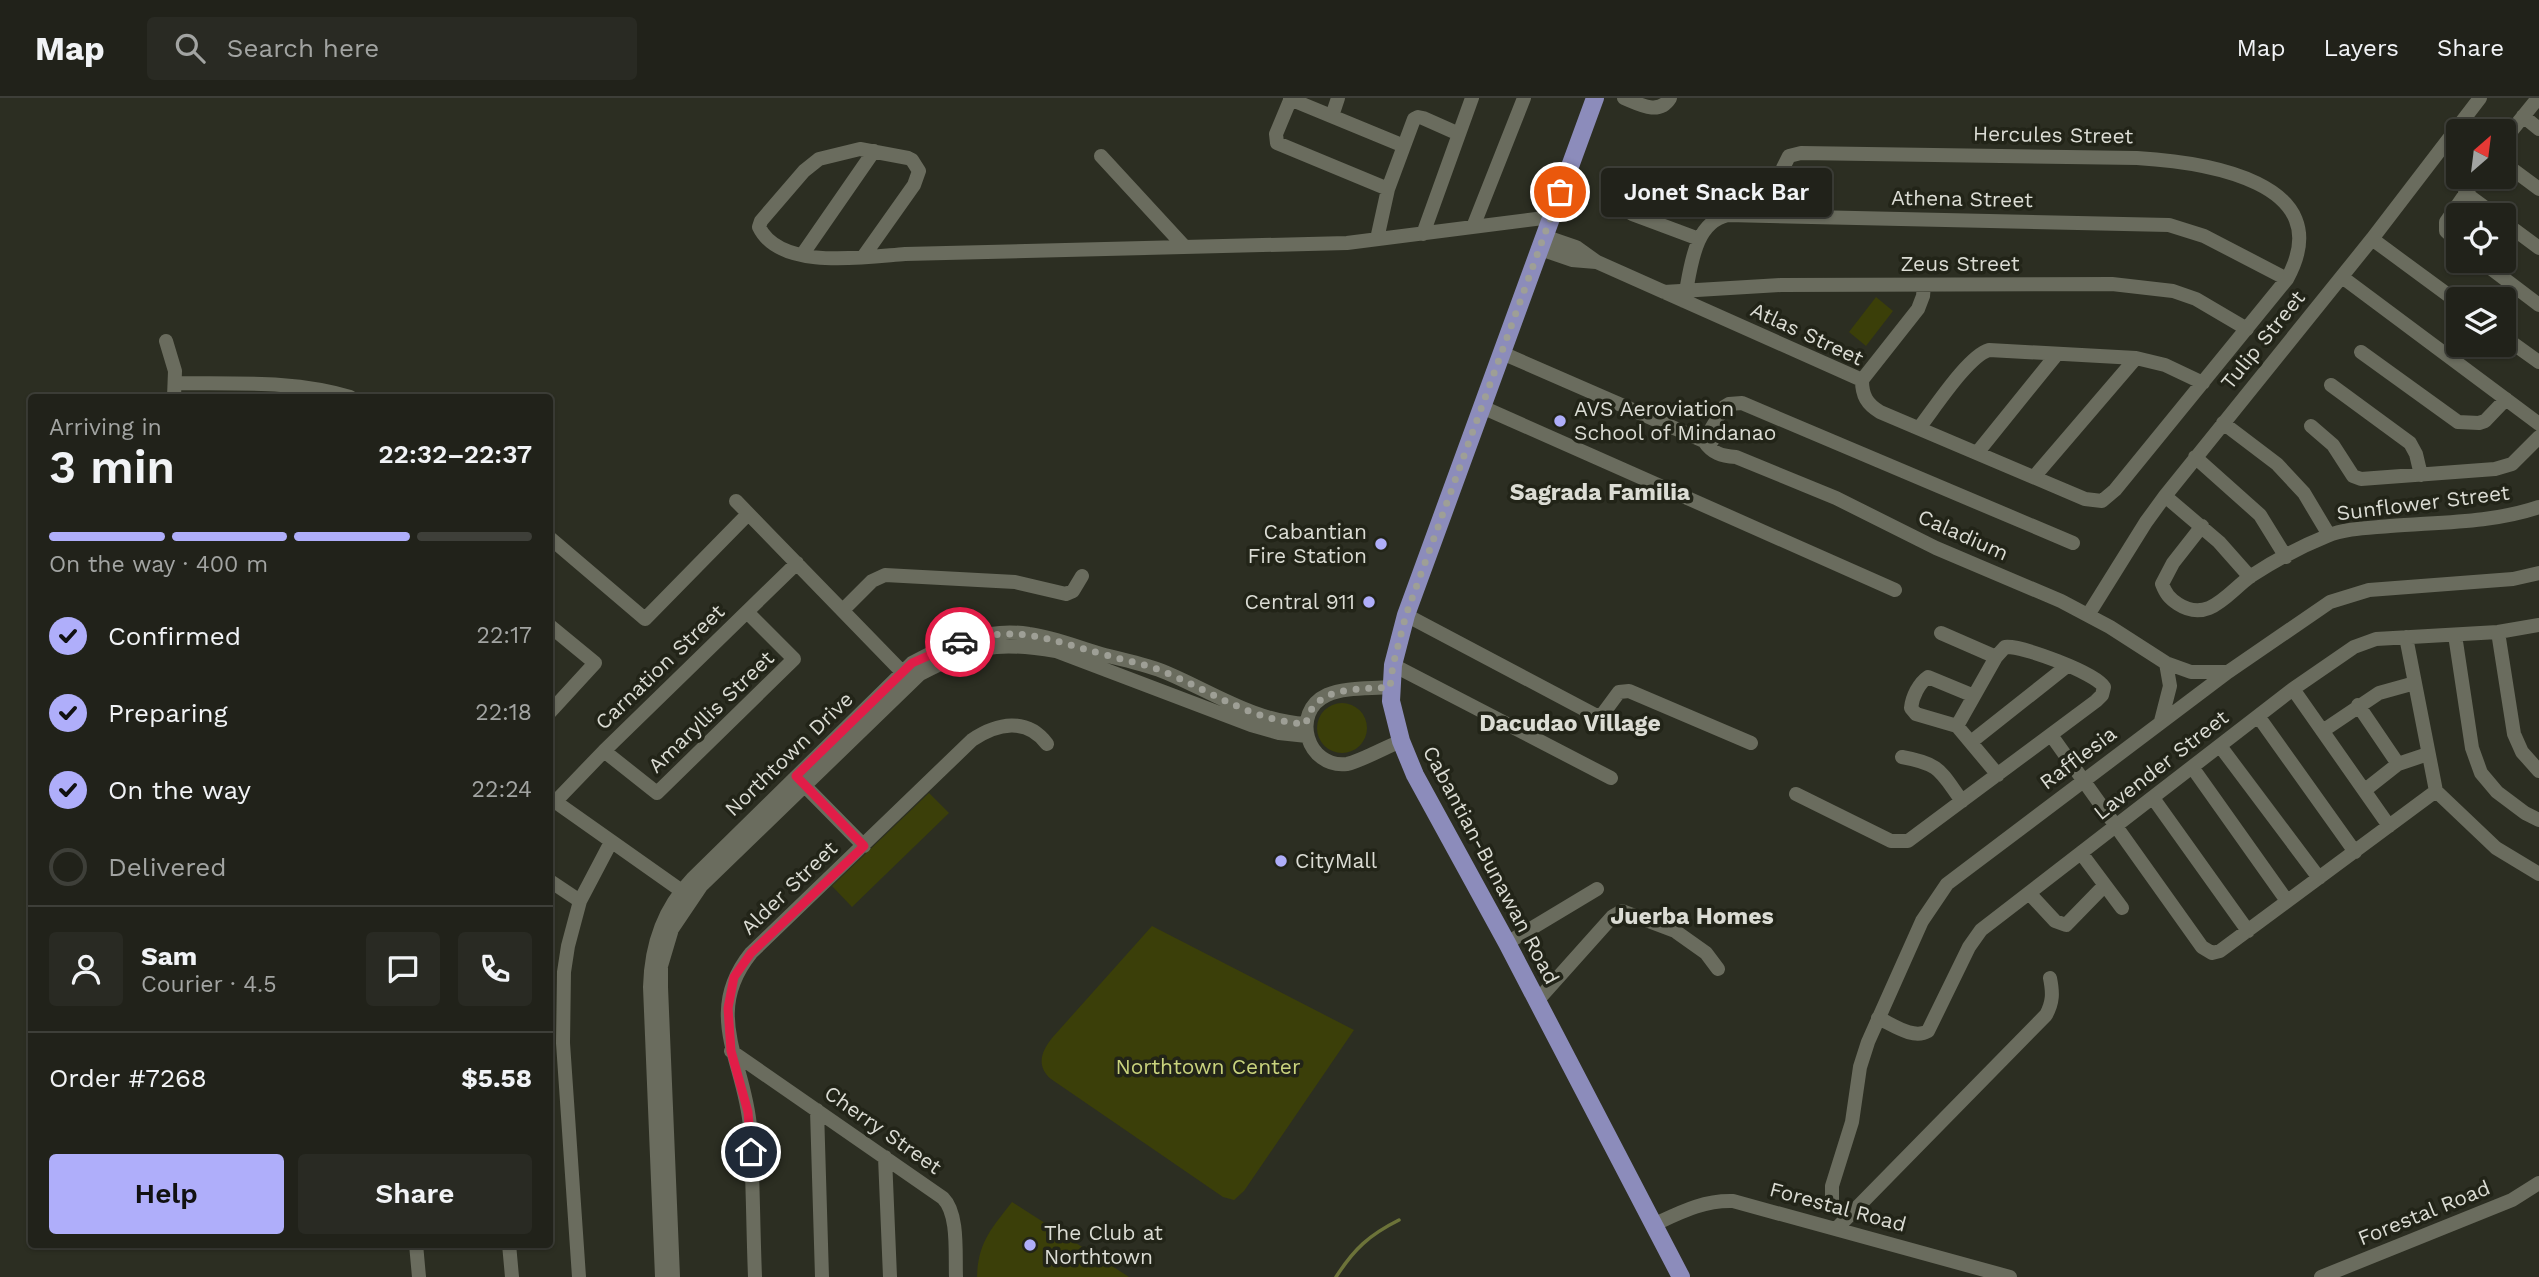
<!DOCTYPE html>
<html lang="en">
<head>
<meta charset="utf-8">
<style>
	:root { --surface:#21221a; --page:#292a23; --text:#f1f3f6; --muted:#a2a4a2; --line:#3e3f39; --accent:#afaefa }
	body { margin:0; font-family:"Work Sans",sans-serif; background:var(--page); color:var(--text); height:100vh; display:flex; flex-direction:column; font-size:26px; white-space:nowrap }
	* { box-sizing:border-box; margin:0 }
	p { font-size:23px; color:var(--muted) }
	.icon { flex:none; width:38px; height:38px; fill:none; stroke:currentColor; stroke-width:2; stroke-linecap:round; stroke-linejoin:round }
	.map { position:relative; flex:1; overflow:hidden }
	.side { position:absolute; left:28px; top:296px; width:525px; height:854px; display:flex; flex-direction:column; background:var(--surface); border-radius:7px; box-shadow:0 2px 5px #0004,0 0 0 2px var(--line) }
	.side>* { flex:none }
	.needle { width:46px; rotate:28deg }
	.tools { position:absolute; left:2446px; top:21px; display:grid; gap:14px }
	.tools a { display:grid; place-items:center; width:70px; height:70px; border-radius:7px; background:var(--surface); box-shadow:0 2px 5px #0004,0 0 0 2px var(--line); font-size:35px }
	.pin { position:absolute; display:grid; place-items:center; width:60px; height:60px; color:#fff; margin:-30px; border:4px solid #fff; border-radius:50%; box-shadow:0 2px 7px #0007 }
	.courier { position:absolute; display:grid; place-items:center; width:70px; height:70px; margin:-35px; border:5px solid #e11d48; border-radius:50%; background:#fff; color:#222; box-shadow:0 2px 9px #0007 }
	.bubble { position:absolute; height:49px; border-radius:7px; background:var(--surface); box-shadow:0 2px 5px #0004,0 0 0 2px var(--line); font-size:23px; font-weight:600; line-height:49px; text-align:center }
	.summary em { font-style:normal; font-weight:600 }
	.summary div { display:flex; flex-direction:column-reverse }
	.summary { display:flex; align-items:center; justify-content:space-between; height:119px; padding:0 21px }
	h1 { font-size:46px; font-weight:600; line-height:52px }
	.bar { display:grid; grid-template-columns:repeat(4,1fr); gap:10px 7px; align-content:center; height:84px; padding:0 21px }
	.bar i { height:9px; border-radius:5px; background:var(--line) }
	.bar .active { background:var(--accent) }
	.bar p { grid-column:span 4 }
	.line { display:flex; align-items:center; gap:18px; padding:0 21px; border-top:2px solid var(--line) }
	.line div { flex:1 }
	.round { display:grid; place-items:center; flex:none; width:74px; height:74px; border-radius:7px; background:var(--page) }
	ol { padding:0 21px; list-style:none }
	li { display:flex; align-items:center; gap:21px; height:77px }
	li p { margin-inline-start:auto }
	li .icon { padding:7px; border-radius:50%; background:var(--accent); color:#111; stroke-width:4 }
	li:last-child { color:var(--muted) }
	li i { width:38px; height:38px; border:4px solid var(--line); border-radius:50% }
	.action { display:flex; gap:14px; margin-top:auto; padding:14px 21px }
	.action a { flex:1; height:80px; border-radius:7px; background:var(--accent); color:#111; font-size:28px; font-weight:600; line-height:80px; text-align:center }
	.action a+a { background:var(--page); color:var(--text) }
	header { display:flex; align-items:center; gap:42px; box-sizing:border-box; height:98px; padding:0 35px; background:var(--surface); border-bottom:2px solid var(--line) }
	header strong { font-size:33px }
	nav { display:flex; gap:38px; margin-inline-start:auto; font-size:24px }
	.search { width:490px; height:63px; background:var(--page); display:flex; align-items:center; gap:18px; box-sizing:border-box; padding:0 24px; border-radius:7px; color:var(--muted); font-size:26px }
	.map>svg:first-child { display:block }
	.green { fill:#3b3f09 }
	.lines { fill:none; stroke-linecap:round; stroke-linejoin:round }
	.stream { stroke:#6c7339; stroke-width:3.5 }
	.minor-tunnel { stroke:#46483d; stroke-width:14; stroke-dasharray:14 7; stroke-linecap:butt }
	.minor { stroke:#6a6c5e; stroke-width:14 }
	.major { stroke:#8c8cbb; stroke-width:18 }
	.done { stroke:#9e9f96; stroke-width:7; stroke-dasharray:0 12.6 }
	.route { stroke:#e11d48; stroke-width:9 }
	.poi-dot { fill:#afaefa; stroke:#222418; stroke-width:2.5 }
	.labels { text-anchor:middle; stroke-width:7; stroke-linejoin:round; paint-order:stroke }
	.street-label { font-size:21px; fill:#dbdcd4; stroke:#222418 }
	.poi-label { font-size:21px; fill:#dbdcd4; stroke:#222418; text-anchor:start }
	.park-label { font-size:21px; fill:#c9d37d; stroke:#222418 }
	.neighbourhood-label { font-size:23px; font-weight:bold; fill:#dbdcd4; stroke:#222418 }
</style>
</head>
<body>
<header>
<strong>Map</strong>
<div class="search"><svg class="icon" aria-label="search" viewBox="0 0 24 24"><circle cx="10" cy="10" r="6"/><path d="M15 15l6 6"/></svg>Search here</div>
<nav><a>Map</a><a>Layers</a><a>Share</a></nav>
</header>
<div class="map">
<svg width="2539" height="1179" viewBox="0 0 2539 1179">
	<rect width="100%" height="100%" fill="#2c2e22"/>
	<path class="green" d="M1876 199 1893 213 1866 248 1849 234Z
		M1317 630a25 25 0 1 1 50 0a25 25 0 1 1-50 0Z
		M929 695 949 715 852 809 832 788Z
		M1152 828 1354 932 1244 1093 1234 1102 1223 1099 1051 981C1036 968 1041 954 1052 940Z
		M1012 1104 1129 1179H977C978 1144 992 1130 1012 1104Z"/>
	<g class="lines">
		<path class="stream" d="M1336 1179C1354 1151 1369 1137 1399 1122"/>
		<path class="minor-tunnel" d="M1819 1112 1821 1104"/>
		<path class="minor" d="M1291 0 1276 36 1277 45 1388 91
			M1624 0C1639 6 1659 18 1670 0
			M1290 1 1404 48
			M1332 18 1338 0
			M2523 18 2539 31
			M2504 42 2538 0
			M1101 58 1183 147
			M2504 65 2539 91
			M2465 95 2495 117
			M1632 116 1699 141
			M1781 118 1783 70 1789 58 1801 55 2137 60C2203 64 2341 83 2287 181L2115 392 2102 403 2085 401 1880 314C1867 306 1862 298 1862 282
			M2504 124 2539 150
			M1473 129 1524 0
			M1423 136 1472 0
			M1544 138 1576 149 1597 164 1862 282
			M1377 141 1388 91 1414 21 1418 19 1423 20 1459 36
			M2372 141 2459 205
			M2459 145 2446 133V124L2477 79
			M1540 151 1572 162 1596 164
			M802 157 874 53
			M863 159 914 87 919 73 912 62 908 60 860 51 819 61 804 73 761 123 759 129C780 173 866 159 905 156L1347 145 1551 119
			M2481 163 2539 207
			M2342 179 2539 326
			M1664 194 1781 187 2112 186 2173 193 2196 201 2247 231
			M1684 203C1691 173 1692 125 1728 117L2169 127 2204 138 2287 181
			M2504 239 2539 264
			M166 243 175 273 174 299
			M2361 254 2458 324 2479 325 2485 323 2506 301
			M1502 255 1704 343H1712
			M1862 282 1918 211 1923 198 1924 187
			M175 285C234 286 294 282 350 299
			M2331 287 2410 345 2416 356 2421 377
			M1482 309 1895 492
			M2223 325 2277 366 2304 395 2329 437
			M2311 328 2333 347 2353 378 2361 381 2495 371 2512 366 2539 339
			M1919 330C1934 311 1968 258 1989 252L2136 260 2165 267 2203 285
			M1704 343C1712 355 1721 358 1736 359L1836 400 1936 450 2061 503 2110 529 2166 565 2191 574H2228
			M1704 343 1724 309 1729 306 1742 305 2073 445
			M1977 355 2057 256
			M2195 359 2260 417 2286 459
			M2034 379 2136 260
			M2165 398 2219 444 2250 479
			M736 403 908 580
			M2202 428 2173 465 2162 486C2166 496 2169 500 2178 506 2209 526 2228 494 2251 478 2274 463 2302 448 2327 438 2346 430 2370 430 2390 428 2440 424 2492 425 2539 409
			M550 440 645 521 748 416
			M843 512 872 483 885 477 1015 484 1066 496 1073 493 1082 478
			M1406 517 1595 617H1602L1619 594 1629 593 1751 645
			M2088 517 2146 424 2165 398 2372 141 2480 0
			M550 528 595 565 550 614
			M2498 534 2514 636 2522 654 2539 673
			M1941 535 1996 559
			M2455 537 2472 650 2481 675 2497 694 2525 715 2539 722
			M2406 539 2436 693 2496 750 2539 776
			M1393 567 1611 680
			M1390 589C1371 591 1345 589 1327 597 1290 614 1307 671 1347 666 1359 664 1386 649 1401 643
			M2293 591 2389 728
			M1974 598 1928 579C1919 585 1912 599 1911 610L1916 616 1957 628 1998 677
			M2358 607 2398 666
			M2258 618 2355 754
			M2161 623 2170 588 2166 565
			M2324 632 2379 595 2415 585
			M2051 637 2202 849 2212 855 2220 853 2436 693
			M1971 644 2067 568
			M2220 648 2319 780
			M604 653 657 695 794 561 747 514
			M1902 659C1941 666 1940 673 1962 703
			M2192 669 2287 803
			M799 682 864 748
			M2365 692 2398 666 2428 656
			M1796 696 1891 743H1908L2096 603 2102 597 2104 589C2096 575 2021 547 2005 549L1996 559 1957 628
			M550 700 686 796
			M2153 700 2248 833
			M555 704 604 653 797 465
			M2081 755 2122 810
			M550 783 580 803
			M2029 795 2055 823 2066 827 2105 787
			M1507 845 1597 791
			M1537 903 1613 818 1622 813 1675 833 1706 855 1718 871
			M1878 920C1892 926 1913 942 1928 933L1969 849 1981 832 2293 591 2354 549 2376 541 2498 534 2539 527
			M731 953 943 1100C959 1116 955 1156 956 1179
			M817 1012 822 1179
			M885 1059 890 1179
			M1832 1108V1088L1852 1024 1860 969 1868 944 1922 823 1947 786 2228 574 2330 504 2369 492 2513 481 2539 475
			M1655 1126C1681 1114 1704 1102 1733 1103L2010 1179
			M1837 1130 2046 917C2053 904 2053 895 2050 880
			M416 1146 419 1179
			M509 1146 512 1179
			M579 1179 563 945 564 874 568 848 580 803 611 744
			M662 1179 650 889C651 847 663 811 692 781L912 565C947 546 988 529 1029 536 1053 539 1077 549 1101 556 1123 562 1146 566 1167 575 1214 595 1254 623 1306 626
			M673 1179 661 889V868L672 831 701 788 920 576C973 548 996 543 1056 553L1251 627 1279 635 1307 638
			M755 1179C753 1129 753 1079 750 1029 745 964 702 916 751 855L972 642C997 625 1027 619 1047 646
			M2321 1179 2512 1102 2539 1085"/>
		<path class="major" d="M1595 0 1406 517 1393 567 1391 603 1401 643 1415 677 1507 845 1681 1179"/>
	</g>
	<g class="lines">
		<path class="done" d="M960 544C1020 526 1049 542 1106 557 1126 563 1147 566 1167 575 1214 595 1253 623 1306 626 1313 587 1359 592 1390 589L1393 567 1406 517 1560 94"/>
		<path class="route" d="M751 1054 748 1014 731 953 728 910 734 879 751 855 864 748 796 678 912 565 960 544"/>
	</g>
	<g class="poi-dot">
		<circle cx="1560" cy="323" r="7"/>
		<circle cx="1381" cy="446" r="7"/>
		<circle cx="1369" cy="504" r="7"/>
		<circle cx="1281" cy="763" r="7"/>
		<circle cx="1030" cy="1147" r="7"/>
	</g>
	<g class="labels">
		<g class="street-label">
			<text transform="translate(2053 37) rotate(1)" y="7">Hercules Street</text>
			<text transform="translate(1962 101) rotate(1)" y="7">Athena Street</text>
			<text x="1960" y="173">Zeus Street</text>
			<text transform="translate(1807 236) rotate(25)" y="7">Atlas Street</text>
			<text transform="translate(2263 242) rotate(-51)" y="7">Tulip Street</text>
			<text transform="translate(2423 405) rotate(-7)" y="7">Sunflower Street</text>
			<text transform="translate(1963 437) rotate(24)" y="7">Caladium</text>
			<text transform="translate(660 569) rotate(-44)" y="7">Carnation Street</text>
			<text transform="translate(711 614) rotate(-44)" y="7">Amaryllis Street</text>
			<text transform="translate(789 656) rotate(-44)" y="7">Northtown Drive</text>
			<text transform="translate(2078 660) rotate(-37)" y="7">Rafflesia</text>
			<text transform="translate(2161 667) rotate(-38)" y="7">Lavender Street</text>
			<text transform="translate(1491 767) rotate(62)" y="7">Cabantian-Bunawan Road</text>
			<text transform="translate(789 790) rotate(-44)" y="7">Alder Street</text>
			<text transform="translate(883 1032) rotate(35)" y="7">Cherry Street</text>
			<text transform="translate(1838 1109) rotate(15)" y="7">Forestal Road</text>
			<text transform="translate(2424 1115) rotate(-22)" y="7">Forestal Road</text>
		</g>
		<g class="poi-label">
			<text x="1574" y="318">AVS Aeroviation<tspan x="1574" dy="24">School of Mindanao</tspan></text>
			<text x="1367" y="441" text-anchor="end">Cabantian<tspan x="1367" dy="24">Fire Station</tspan></text>
			<text x="1355" y="511" text-anchor="end">Central 911</text>
			<text x="1295" y="770">CityMall</text>
			<text x="1044" y="1142">The Club at<tspan x="1044" dy="24">Northtown</tspan></text>
		</g>
		<g class="park-label">
			<text x="1208" y="976">Northtown Center</text>
		</g>
		<g class="neighbourhood-label">
			<text x="1600" y="402">Sagrada Familia</text>
			<text x="1570" y="633">Dacudao Village</text>
			<text x="1692" y="826">Juerba Homes</text>
		</g>
	</g>
</svg>
<div class="tools">
<a><svg class="needle" viewBox="-14 -14 28 28"><path d="M0-13l5 13h-10z" fill="#e53935"/><path d="M0 13l5-13h-10z" fill="#a2a4a2"/></svg></a>
<a><svg class="icon" aria-label="locate" viewBox="0 0 24 24"><circle cx="12" cy="12" r="6"/><path d="M12 2v4M12 18v4M2 12h4M18 12h4"/></svg></a>
<a><svg class="icon" aria-label="layers" viewBox="0 0 24 24"><path d="M12 4l9 5-9 5-9-5zM3 14l9 5 9-5"/></svg></a>
</div>
<div class="pin" style="left:1560px;top:94px;background:#ea580c"><svg class="icon" aria-label="bag" viewBox="0 0 24 24"><path d="M5 8h14l-1 12H6zM9 8a3 3 0 0 1 6 0"/></svg></div>
<div class="pin" style="left:751px;top:1054px;background:#1f2937"><svg class="icon" aria-label="home" viewBox="0 0 24 24"><path d="M3 11l9-7 9 7M6 9v11h12V9"/></svg></div>
<div class="courier" style="left:960px;top:544px"><svg class="icon" aria-label="car" viewBox="0 0 24 24"><path d="M5 17H2v-5l4-1 3-4h7l3 4 3 1v5h-3M9 17h6M6 11h13"/><circle cx="7" cy="17" r="2"/><circle cx="17" cy="17" r="2"/></svg></div>
<div class="bubble" style="left:1601px;top:70px;width:231px">Jonet Snack Bar</div>
<section class="side">
<div class="summary"><div><h1>3 min</h1><p>Arriving in</p></div><em>22:32–22:37</em></div>
<div class="bar"><i class="active"></i><i class="active"></i><i class="active"></i><i></i><p>On the way · 400 m</p></div>
<ol>
<li><svg class="icon" aria-label="check" viewBox="0 0 24 24"><path d="M5 12l5 5 9-10"/></svg>Confirmed<p>22:17</p></li>
<li><svg class="icon" aria-label="check" viewBox="0 0 24 24"><path d="M5 12l5 5 9-10"/></svg>Preparing<p>22:18</p></li>
<li><svg class="icon" aria-label="check" viewBox="0 0 24 24"><path d="M5 12l5 5 9-10"/></svg>On the way<p>22:24</p></li>
<li><i></i>Delivered</li>
</ol>
<div class="line" style="height:126px"><a class="round"><svg class="icon" aria-label="person" viewBox="0 0 24 24"><circle cx="12" cy="8" r="4"/><path d="M4 21q1-7 8-7t8 7"/></svg></a><div><b>Sam</b><p>Courier · 4.5</p></div><a class="round"><svg class="icon" aria-label="chat" viewBox="0 0 24 24"><path d="M4 5h16v11H9l-5 4z"/></svg></a><a class="round"><svg class="icon" aria-label="phone" viewBox="0 0 24 24"><path d="M5 4h4l2 5-3 2q2 4 5 5l2-3 5 2v4C11 20 4 13 5 4z"/></svg></a></div>
<div class="line" style="height:91px"><div>Order #7268</div><b>$5.58</b></div>
<div class="action"><a>Help</a><a>Share</a></div>
</section>
</div>
</body>
</html>
